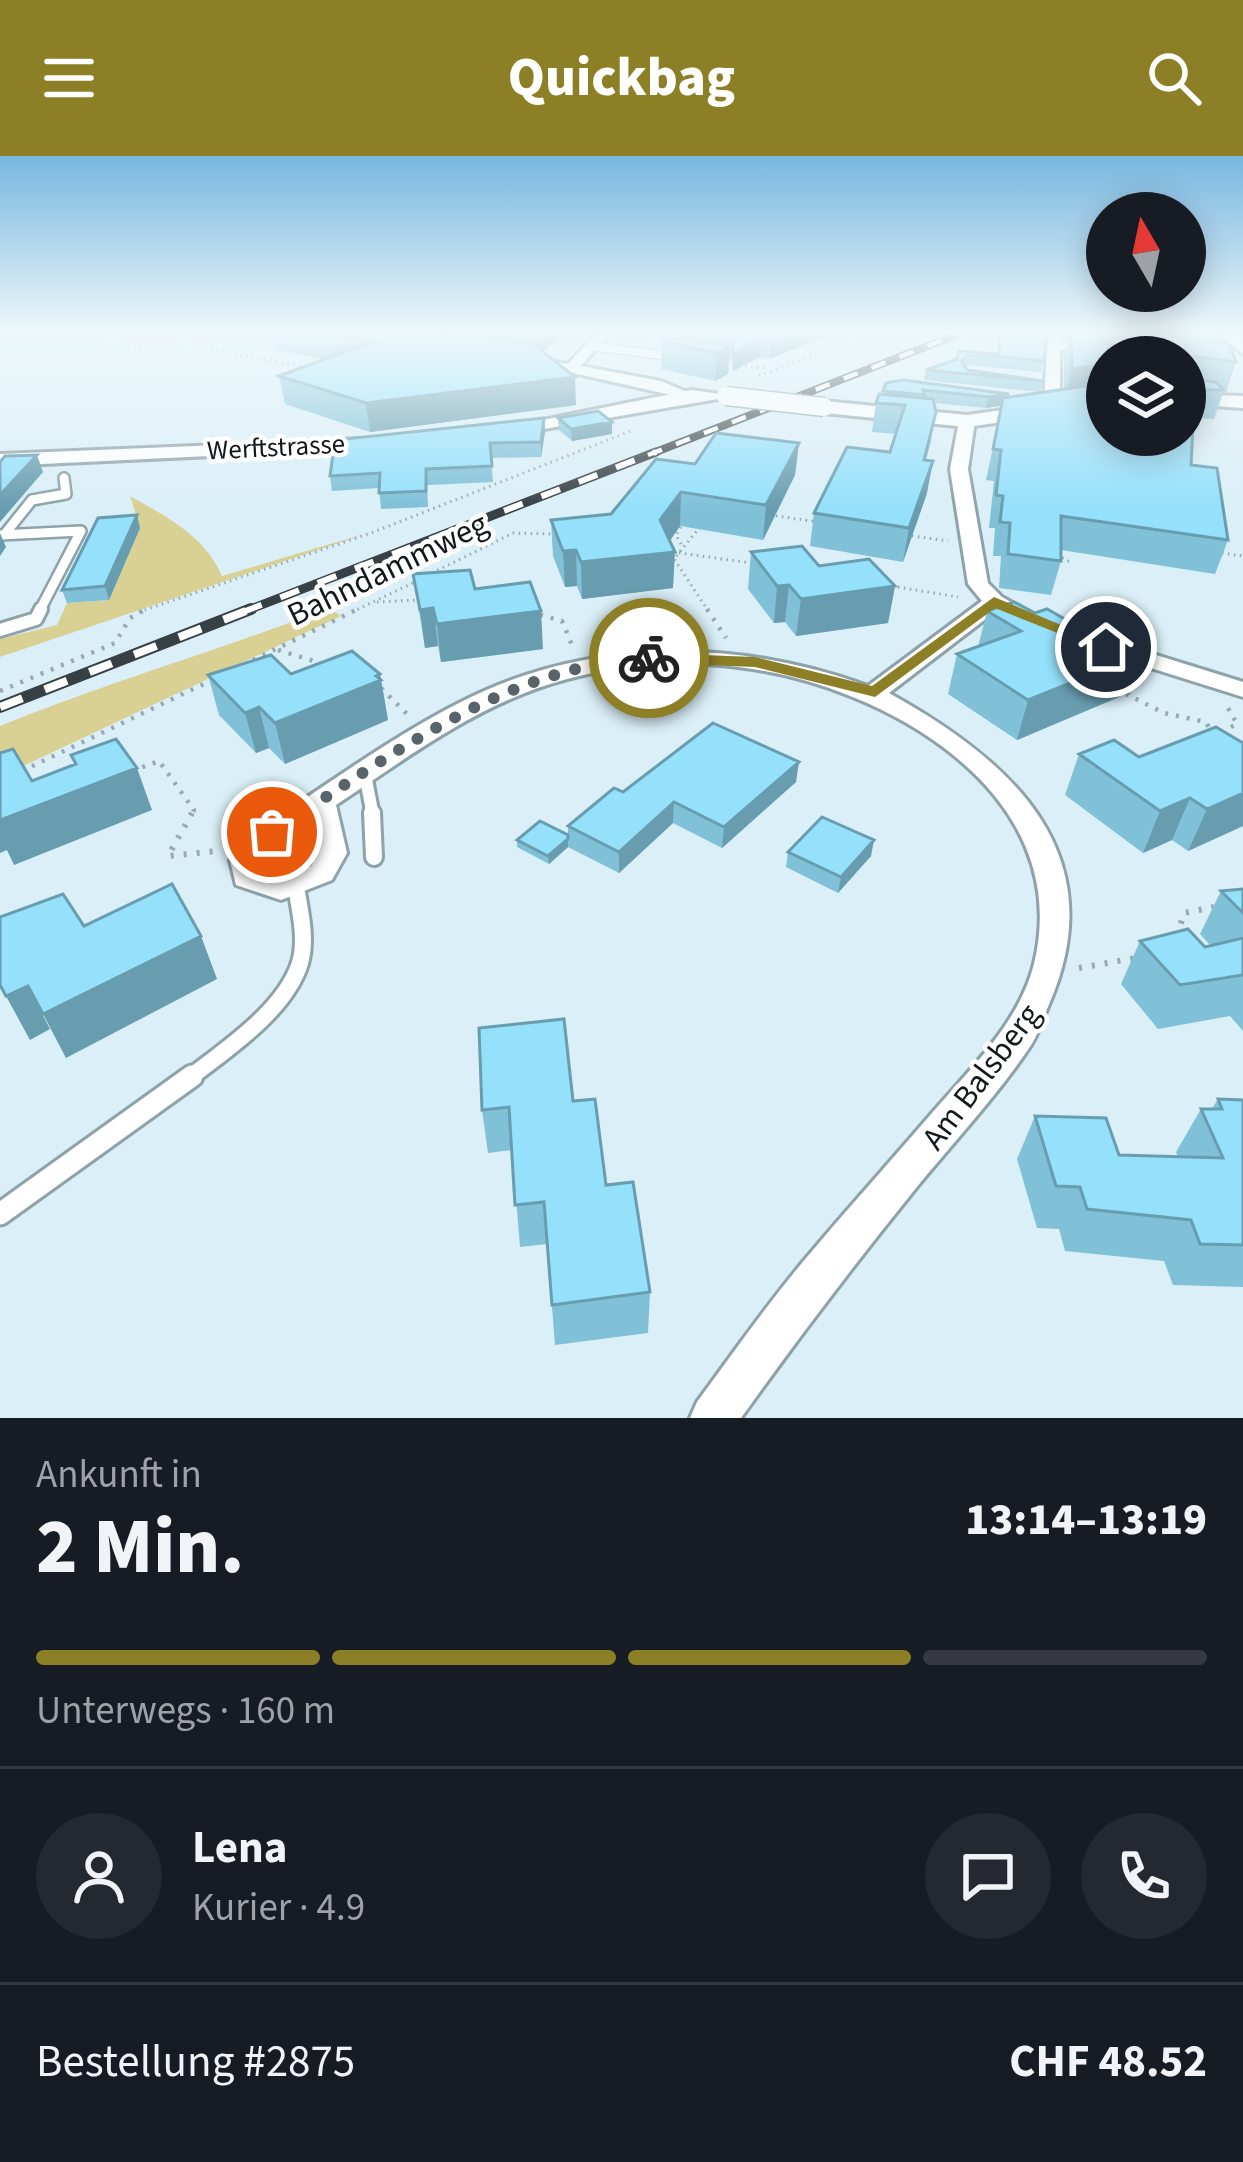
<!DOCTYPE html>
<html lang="de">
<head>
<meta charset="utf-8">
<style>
	:root { --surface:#171b24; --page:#242831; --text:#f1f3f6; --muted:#9ea1a6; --line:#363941; --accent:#8d7f25 }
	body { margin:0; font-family:"Source Sans 3",sans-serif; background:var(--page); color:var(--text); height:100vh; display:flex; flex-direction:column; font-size:45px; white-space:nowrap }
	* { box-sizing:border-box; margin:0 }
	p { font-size:39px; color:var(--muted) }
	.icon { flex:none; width:66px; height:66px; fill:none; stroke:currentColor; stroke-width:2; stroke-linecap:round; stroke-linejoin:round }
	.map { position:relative; height:1262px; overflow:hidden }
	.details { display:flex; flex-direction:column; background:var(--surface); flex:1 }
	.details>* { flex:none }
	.needle { width:78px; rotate:351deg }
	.fabs { position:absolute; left:1086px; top:36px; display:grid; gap:24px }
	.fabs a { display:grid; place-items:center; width:120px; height:120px; border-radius:50%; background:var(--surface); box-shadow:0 6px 30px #0003; font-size:60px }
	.pin { position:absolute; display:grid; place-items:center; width:102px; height:102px; color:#fff; margin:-51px; border:6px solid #fff; border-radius:50%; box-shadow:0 3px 12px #0007 }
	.courier { position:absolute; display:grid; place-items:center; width:120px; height:120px; margin:-60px; border:9px solid #8d7f25; border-radius:50%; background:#fff; color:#222; box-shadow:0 3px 15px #0007 }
	.head em { font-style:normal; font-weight:800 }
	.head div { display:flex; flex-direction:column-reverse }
	.head { display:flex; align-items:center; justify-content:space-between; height:204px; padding:0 36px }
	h1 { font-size:78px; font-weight:800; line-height:90px }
	.bar { display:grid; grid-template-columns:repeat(4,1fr); gap:18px 12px; align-content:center; height:144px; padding:0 36px }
	.bar i { height:15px; border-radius:9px; background:var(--line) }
	.bar .active { background:var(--accent) }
	.bar p { grid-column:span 4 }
	.line { display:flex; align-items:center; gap:30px; padding:0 36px; border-top:3px solid var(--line) }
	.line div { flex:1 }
	.round { display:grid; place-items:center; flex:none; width:126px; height:126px; border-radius:63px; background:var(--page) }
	header { display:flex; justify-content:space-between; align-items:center; height:156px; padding:0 36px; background:var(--accent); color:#fff; font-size:54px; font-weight:800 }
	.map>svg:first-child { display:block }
	.green { fill:#d9d094 }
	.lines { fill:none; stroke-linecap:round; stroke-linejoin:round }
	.service-far4-casing { stroke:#8ea2a9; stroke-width:10 }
	.service-far3-casing { stroke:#8ea2a9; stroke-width:14 }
	.service-far2-casing { stroke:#8ea2a9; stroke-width:18 }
	.service-far1-casing { stroke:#8ea2a9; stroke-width:22 }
	.service-casing { stroke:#8ea2a9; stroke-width:27 }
	.minor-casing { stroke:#8ea2a9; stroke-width:6 }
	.tertiary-casing { stroke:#8ea2a9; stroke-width:6 }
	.primary-casing { stroke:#8ea2a9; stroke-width:6 }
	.path-far2 { stroke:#98a9af; stroke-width:3; stroke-dasharray:1.5 4.5; stroke-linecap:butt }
	.path-far1 { stroke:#98a9af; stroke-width:4.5; stroke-dasharray:3 8; stroke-linecap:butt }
	.path { stroke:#98a9af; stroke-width:6; stroke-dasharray:3 10; stroke-linecap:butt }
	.service-far4 { stroke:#fff; stroke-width:8 }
	.service-far3 { stroke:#fff; stroke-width:9 }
	.service-far2 { stroke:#fff; stroke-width:12 }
	.service-far1 { stroke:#fff; stroke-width:16 }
	.service { stroke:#fff; stroke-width:21 }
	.minor { fill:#fff; fill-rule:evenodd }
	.tertiary { fill:#fff; fill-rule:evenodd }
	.primary { fill:#fff; fill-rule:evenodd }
	.rail-far2-casing { stroke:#374044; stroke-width:8 }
	.rail-far1-casing { stroke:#374044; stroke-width:9 }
	.rail-casing { stroke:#374044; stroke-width:12 }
	.rail-far2 { stroke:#fff; stroke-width:4.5; stroke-dasharray:15; stroke-linecap:butt }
	.rail-far1 { stroke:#fff; stroke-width:6; stroke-dasharray:20; stroke-linecap:butt }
	.rail { stroke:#fff; stroke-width:8; stroke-dasharray:24; stroke-linecap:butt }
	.tertiary-bridge-casing { stroke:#8ea2a9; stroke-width:21; stroke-linecap:butt }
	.tertiary-bridge { stroke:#fff; stroke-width:18 }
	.wall { fill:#80c1d8; fill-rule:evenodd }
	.shaded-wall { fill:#689db0 }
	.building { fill:#95e0fb; stroke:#689db0; stroke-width:3 }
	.route { fill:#8d7f25 }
	.done { stroke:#586469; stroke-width:12; stroke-dasharray:0 21.6 }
	.labels { text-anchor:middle; stroke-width:9; stroke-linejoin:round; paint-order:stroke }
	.far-street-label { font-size:27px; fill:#12191c; stroke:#fff }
	.street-label { font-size:33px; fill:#12191c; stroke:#fff }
</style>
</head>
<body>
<header><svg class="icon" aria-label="menu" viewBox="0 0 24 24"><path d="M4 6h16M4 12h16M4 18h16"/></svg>Quickbag<svg class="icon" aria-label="search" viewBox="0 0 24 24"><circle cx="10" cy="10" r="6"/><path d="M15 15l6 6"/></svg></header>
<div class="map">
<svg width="1243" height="1262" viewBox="0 0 1243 1262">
	<rect width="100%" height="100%" fill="#daeff7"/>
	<path class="green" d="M130 340C167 361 205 380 222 420L371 376 0 501V483L57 469 67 447 109 444 140 372Z
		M329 452 341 460 0 621V570C108 526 220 494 329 452Z"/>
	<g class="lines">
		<g class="service-far4-casing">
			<path id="service-far4" d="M592 190 675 201
				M1107 219V236"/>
		</g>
		<g class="service-far3-casing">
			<path id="service-far3" d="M0 379 81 375 39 456
				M4 379 32 344 66 338 64 322"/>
		</g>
		<g class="service-far2-casing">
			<path id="service-far2" d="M0 474 36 463 41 453
				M365 618 373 660"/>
		</g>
		<g class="service-far1-casing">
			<path id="service-far1" d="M372 657 374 701
				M188 923C225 894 285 855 300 807 307 783 300 755 296 731"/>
		</g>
		<g class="service-casing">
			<path id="service" d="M0 1058 192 920"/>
		</g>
		<g class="minor-casing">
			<path id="minor" d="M599 175H612L581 210 661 225 689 237V243L520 205 527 201 568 208Z
				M1048 175H1060V185L1110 193 1103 197 1060 193V243L1068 251 1060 256 1044 245Z
				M967 260 975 265 968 313 988 427 1002 441 1041 463 1030 470 996 455 889 537C1010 604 1114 696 1050 846 1043 862 1038 881 1027 895 993 945 950 990 912 1037 853 1110 796 1185 741 1262H690L697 1246C733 1197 768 1147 807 1101 848 1052 891 1005 932 957 971 912 1019 867 1034 808 1076 635 882 528 738 511 682 504 621 509 567 523 480 546 410 600 336 649L347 697 332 724 281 744 236 729 230 704 249 679C318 636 386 584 459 547 587 481 735 482 868 530L982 445 968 428 950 313 959 265ZM312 665 317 697 311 710 280 722 261 716 260 705 269 693Z
				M1095 480 1243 526V541L1087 492V482Z"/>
		</g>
		<g class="tertiary-casing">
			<path id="tertiary" d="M691 234 735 240 503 280 493 274Z
				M1185 238 1243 240V252L1185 248Z
				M1107 239V251L967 271 824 257 815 251 824 245 967 259Z
				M387 282V290L380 292 0 310V298Z"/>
		</g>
		<g class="primary-casing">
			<path id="primary" d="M1214 175H1236L1243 181V198Z"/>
		</g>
		<path class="path-far2" d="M99 175 120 194 187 188 308 212
			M739 210 769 212
			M759 220 877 175
			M770 359 818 366
			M700 371 674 403 709 456
			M906 379 948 385
			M681 388 676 379 683 367
			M673 396 751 407
			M1222 397 1243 400
			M1057 399 1072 407
			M432 417 513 377 555 378
			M892 430 958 441
			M377 446 420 444
			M139 456 371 377 633 274
			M352 456 417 425"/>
		<path class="path-far1" d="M707 453 726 482
			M540 459 562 465 574 494
			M278 494 324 508
			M243 509 358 453
			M1139 525 1126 528 1128 539 1164 557 1206 566 1212 578
			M381 532 407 558
			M0 535 115 487 130 462 146 453
			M1221 576 1237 568 1228 552
			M22 615 212 524
			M132 615 159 605 194 654 191 660"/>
		<path class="path" d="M192 657 168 700 218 695
			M1177 780 1184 757 1214 751
			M1079 812 1135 802"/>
		<use href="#service-far4" class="service-far4"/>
		<use href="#service-far3" class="service-far3"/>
		<use href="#service-far2" class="service-far2"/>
		<use href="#service-far1" class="service-far1"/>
		<use href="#service" class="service"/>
		<use href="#minor" class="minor"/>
		<use href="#tertiary" class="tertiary"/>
		<use href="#primary" class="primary"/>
		<g class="rail-far2-casing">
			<path id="rail-far2" d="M648 299 966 175"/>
		</g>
		<g class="rail-far1-casing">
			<path id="rail-far1" d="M243 456 656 296"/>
		</g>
		<g class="rail-casing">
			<path id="rail" d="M0 551 251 453"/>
		</g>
		<use href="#rail-far2" class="rail-far2"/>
		<use href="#rail-far1" class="rail-far1"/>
		<use href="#rail" class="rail"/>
		<g class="tertiary-bridge-casing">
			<path id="tertiary-bridge" d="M726 240 824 251"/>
		</g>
		<use href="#tertiary-bridge" class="tertiary-bridge"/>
	</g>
	<path class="wall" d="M272 175H570L542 195 576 249 370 276 285 248 279 220 326 203 276 194Z
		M615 175H840L769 203 760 201 733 215 731 203H729L728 218 715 225 661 213 662 185 664 184 616 177Z
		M1048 175 1041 216 968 209 965 211 967 214 1043 225 1040 236 924 224 926 214 957 203 959 195 997 198 1000 179 1024 181 1025 176Z
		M1064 175H1213L1216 185 1236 206 1227 233 1222 232 1224 234 1214 263 1193 262 1191 309 1228 384 1215 418 1061 394V405L1051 439 999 432 1001 400H993L995 372H989L994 325 986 324 1002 249 986 252 934 247 931 286 926 304 927 337 903 406 810 390 814 357 890 296 896 278 872 276 876 247 883 238 886 227 1009 238 1008 242 1064 234V198L1069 181H1064ZM1107 201H1185L1107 279 1101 228 1105 214H1107Z
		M544 262 545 276 541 301 491 302 493 326 427 329 428 351 381 353 379 332 332 335 330 320Z
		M558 262 612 278 572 285 559 274Z
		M799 287 795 319 763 384 680 370 669 385 673 432 582 443 577 430 565 431 553 400 551 364 611 358 695 308Z
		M137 359 140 372 109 444 67 447 62 434Z
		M751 396 819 410 895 430 888 467 796 480 785 466 774 467 748 433Z
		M413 418 475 433 543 493 441 506 438 490 425 492Z
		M987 455 1035 457 1133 502 1119 541 1017 584 948 538 957 498 978 491Z
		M380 518 388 564 285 608 269 592 256 597 219 559 208 519Z
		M1243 587V670L1188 695 1172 684 1143 697 1065 639 1079 598 1139 601Z
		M796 626 722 692 673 667 619 717 568 691 549 708 517 691V684L568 679V670L623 636Z
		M788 696 871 700 838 737 786 711Z
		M1243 733V875L1230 860 1158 873 1121 828 1140 785 1205 791 1211 790 1200 778 1221 735Z
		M1218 943 1243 944V1131L1173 1129 1164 1105 1065 1095 1059 1073 1037 1072 1017 1003 1035 960 1119 999 1178 1001 1176 996 1201 953H1212Z
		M573 945 650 1136 648 1177 555 1189 547 1088 520 1091 512 994 488 997 482 954Z"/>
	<path class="shaded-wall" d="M547 175H570L539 198 538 181Z
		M801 175H840L769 203 771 187Z
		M761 184 760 201 733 215 734 198Z
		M730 190 728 218 715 225 717 197Z
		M1106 208 1099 236 1064 241 1072 213Z
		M575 221 576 249 370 276 366 247Z
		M1009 238 1006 249 986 252 989 241Z
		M544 262 545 276 541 301V286Z
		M612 266V278L572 285 571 273Z
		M799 287 795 319 763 384 766 349Z
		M37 299 43 316 0 366V339Z
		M933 305 927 337 903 406 909 372Z
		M681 336 680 370 661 398 675 396 673 432 582 443 581 406 660 364Z
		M137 359 140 372 109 444 105 430Z
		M0 377 6 391 0 400Z
		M576 394 577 430 565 431 563 395Z
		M789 429 785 466 774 467 777 430Z
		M895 430 888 467 796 480 801 443Z
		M433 452 438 490 425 492 420 454Z
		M541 455 543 493 441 506 437 468Z
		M1133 502 1119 541 1017 584 1028 544Z
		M380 518 388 564 285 608 275 567Z
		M259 551 269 592 256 597 245 557Z
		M799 606 796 626 722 692 724 671Z
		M137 612 152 654 14 709 0 679V664Z
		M1243 637V670L1188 695 1207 653Z
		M1190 642 1172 684 1143 697 1160 655Z
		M674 646 673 667 619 717V696Z
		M0 679 7 694 0 697Z
		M568 683V691L549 708 548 700Z
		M874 684 871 700 838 737 841 721Z
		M201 780 217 823 66 902 43 858Z
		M28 830 50 873 30 884 6 840Z"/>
	<path class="building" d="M311 175H430L533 188 575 221 366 247 279 220 374 185Z
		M487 175H547L538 181Z
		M705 175H801L771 187 761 184 734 198 732 186 695 180Z
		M1026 175H1048L1044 205 970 198 961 205 967 214 1043 225 926 214 957 203 959 195 999 198 1000 179 1026 181Z
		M1071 175H1108L1228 186 1236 206 1190 200 1196 206 1189 211 1191 223 1215 226 1224 234H1195L1191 309 1217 312 1228 384 1061 360V405L1008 398 1010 367 1000 366 1003 340 996 339 1001 294 993 293 1003 242 1107 227V279H1185V201H1120L1121 188H1108L1106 208 1072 213Z
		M1115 175H1213L1216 185Z
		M669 182 730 190 717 197 662 185Z
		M903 224 1009 238 989 241 923 234 925 239 883 235 886 227Z
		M879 238 933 243 936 256 924 304 933 305 909 372 814 357 847 291 890 296 905 249 876 247Z
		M598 255 612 266 571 273 558 262Z
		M544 262 541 286 490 287 492 310 426 313V335L379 337 380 317 330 320 335 284Z
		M716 277 799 287 766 349 681 336 660 364 675 396 581 406 576 394 563 395 551 364 611 358 656 303 695 308Z
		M37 299 0 339V306L5 300Z
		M137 359 105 430 62 434 98 362Z
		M802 390 819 410 869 403 895 430 801 443 789 429 777 430 751 396Z
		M470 414 475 433 530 426 541 455 437 468 433 452 420 454 413 418Z
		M1014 446 1035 457 1047 453 1133 502 1028 544 957 498 1021 475 987 455Z
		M352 495 380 518 376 520 381 524 275 567 259 551 245 557 208 519 271 499 291 518Z
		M713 567 799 606 724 671 674 646 619 696 568 670 614 632 623 636Z
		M1216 571 1243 587V637L1207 653 1190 642 1160 655 1079 598 1114 584 1139 601Z
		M116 583 137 612 0 664V597L13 593 32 625 76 608 71 599Z
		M822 661 874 684 841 721 788 696Z
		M540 665 568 679V683L548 700 517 684Z
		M172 728 201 780 43 858 28 830 6 840 0 829V761L63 738 84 770Z
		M1243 733V757L1221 735Z
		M1188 773 1205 791 1243 782V819L1180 829 1140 785Z
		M564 863 573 945 595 943 606 1029 633 1026 650 1136 552 1149 544 1046 515 1049 509 951 482 954 479 872Z
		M1218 943 1243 944V1089L1200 1088 1191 1064 1087 1053 1080 1031 1056 1030 1035 960 1106 962 1119 999 1223 1002 1201 953H1222Z"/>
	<linearGradient id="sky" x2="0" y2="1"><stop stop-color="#78b7e0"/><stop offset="0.5" stop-color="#eef8fb"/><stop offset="1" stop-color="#eef8fb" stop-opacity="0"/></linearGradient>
	<rect width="1243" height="352" fill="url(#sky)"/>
	<path class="route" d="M994 441 1114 491 1100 494 995 452 875 541 755 511 649 507 641 502 649 497 755 501 872 530Z"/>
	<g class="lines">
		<path class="done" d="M272 676C391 601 503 510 649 502"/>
	</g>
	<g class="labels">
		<g class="far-street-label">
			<text transform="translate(276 291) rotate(-3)" y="9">Werftstrasse</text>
		</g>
		<g class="street-label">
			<text transform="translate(387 412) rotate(-26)" y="12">Bahndammweg</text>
			<text transform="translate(980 920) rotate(-53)" y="12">Am Balsberg</text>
		</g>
	</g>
</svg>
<div class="fabs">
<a><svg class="needle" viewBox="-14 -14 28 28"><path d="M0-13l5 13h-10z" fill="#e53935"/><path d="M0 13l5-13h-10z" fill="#9ea1a6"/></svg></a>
<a><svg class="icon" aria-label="layers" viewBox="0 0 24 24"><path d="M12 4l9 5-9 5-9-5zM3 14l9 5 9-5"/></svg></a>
</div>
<div class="pin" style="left:272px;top:676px;background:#ea580c"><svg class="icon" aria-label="bag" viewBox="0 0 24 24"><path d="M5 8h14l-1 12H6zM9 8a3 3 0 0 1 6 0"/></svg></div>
<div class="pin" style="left:1106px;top:491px;background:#1f2937"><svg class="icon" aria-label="home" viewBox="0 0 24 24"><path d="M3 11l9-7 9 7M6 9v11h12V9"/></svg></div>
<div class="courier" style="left:649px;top:502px"><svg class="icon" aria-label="bike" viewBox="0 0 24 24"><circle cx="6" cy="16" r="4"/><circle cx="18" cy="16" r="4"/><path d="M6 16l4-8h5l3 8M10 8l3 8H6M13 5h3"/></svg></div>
</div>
<section class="details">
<div class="head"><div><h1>2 Min.</h1><p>Ankunft in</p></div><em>13:14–13:19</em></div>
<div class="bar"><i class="active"></i><i class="active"></i><i class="active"></i><i></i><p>Unterwegs · 160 m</p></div>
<div class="line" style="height:216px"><a class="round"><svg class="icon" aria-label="person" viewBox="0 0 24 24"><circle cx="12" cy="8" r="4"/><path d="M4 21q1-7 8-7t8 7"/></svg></a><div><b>Lena</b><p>Kurier · 4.9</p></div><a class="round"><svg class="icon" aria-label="chat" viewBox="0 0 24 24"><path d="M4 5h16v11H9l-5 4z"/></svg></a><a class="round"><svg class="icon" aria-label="phone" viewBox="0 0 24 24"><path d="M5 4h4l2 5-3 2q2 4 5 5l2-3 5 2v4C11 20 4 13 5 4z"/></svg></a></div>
<div class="line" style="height:156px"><div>Bestellung #2875</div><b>CHF 48.52</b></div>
</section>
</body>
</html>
